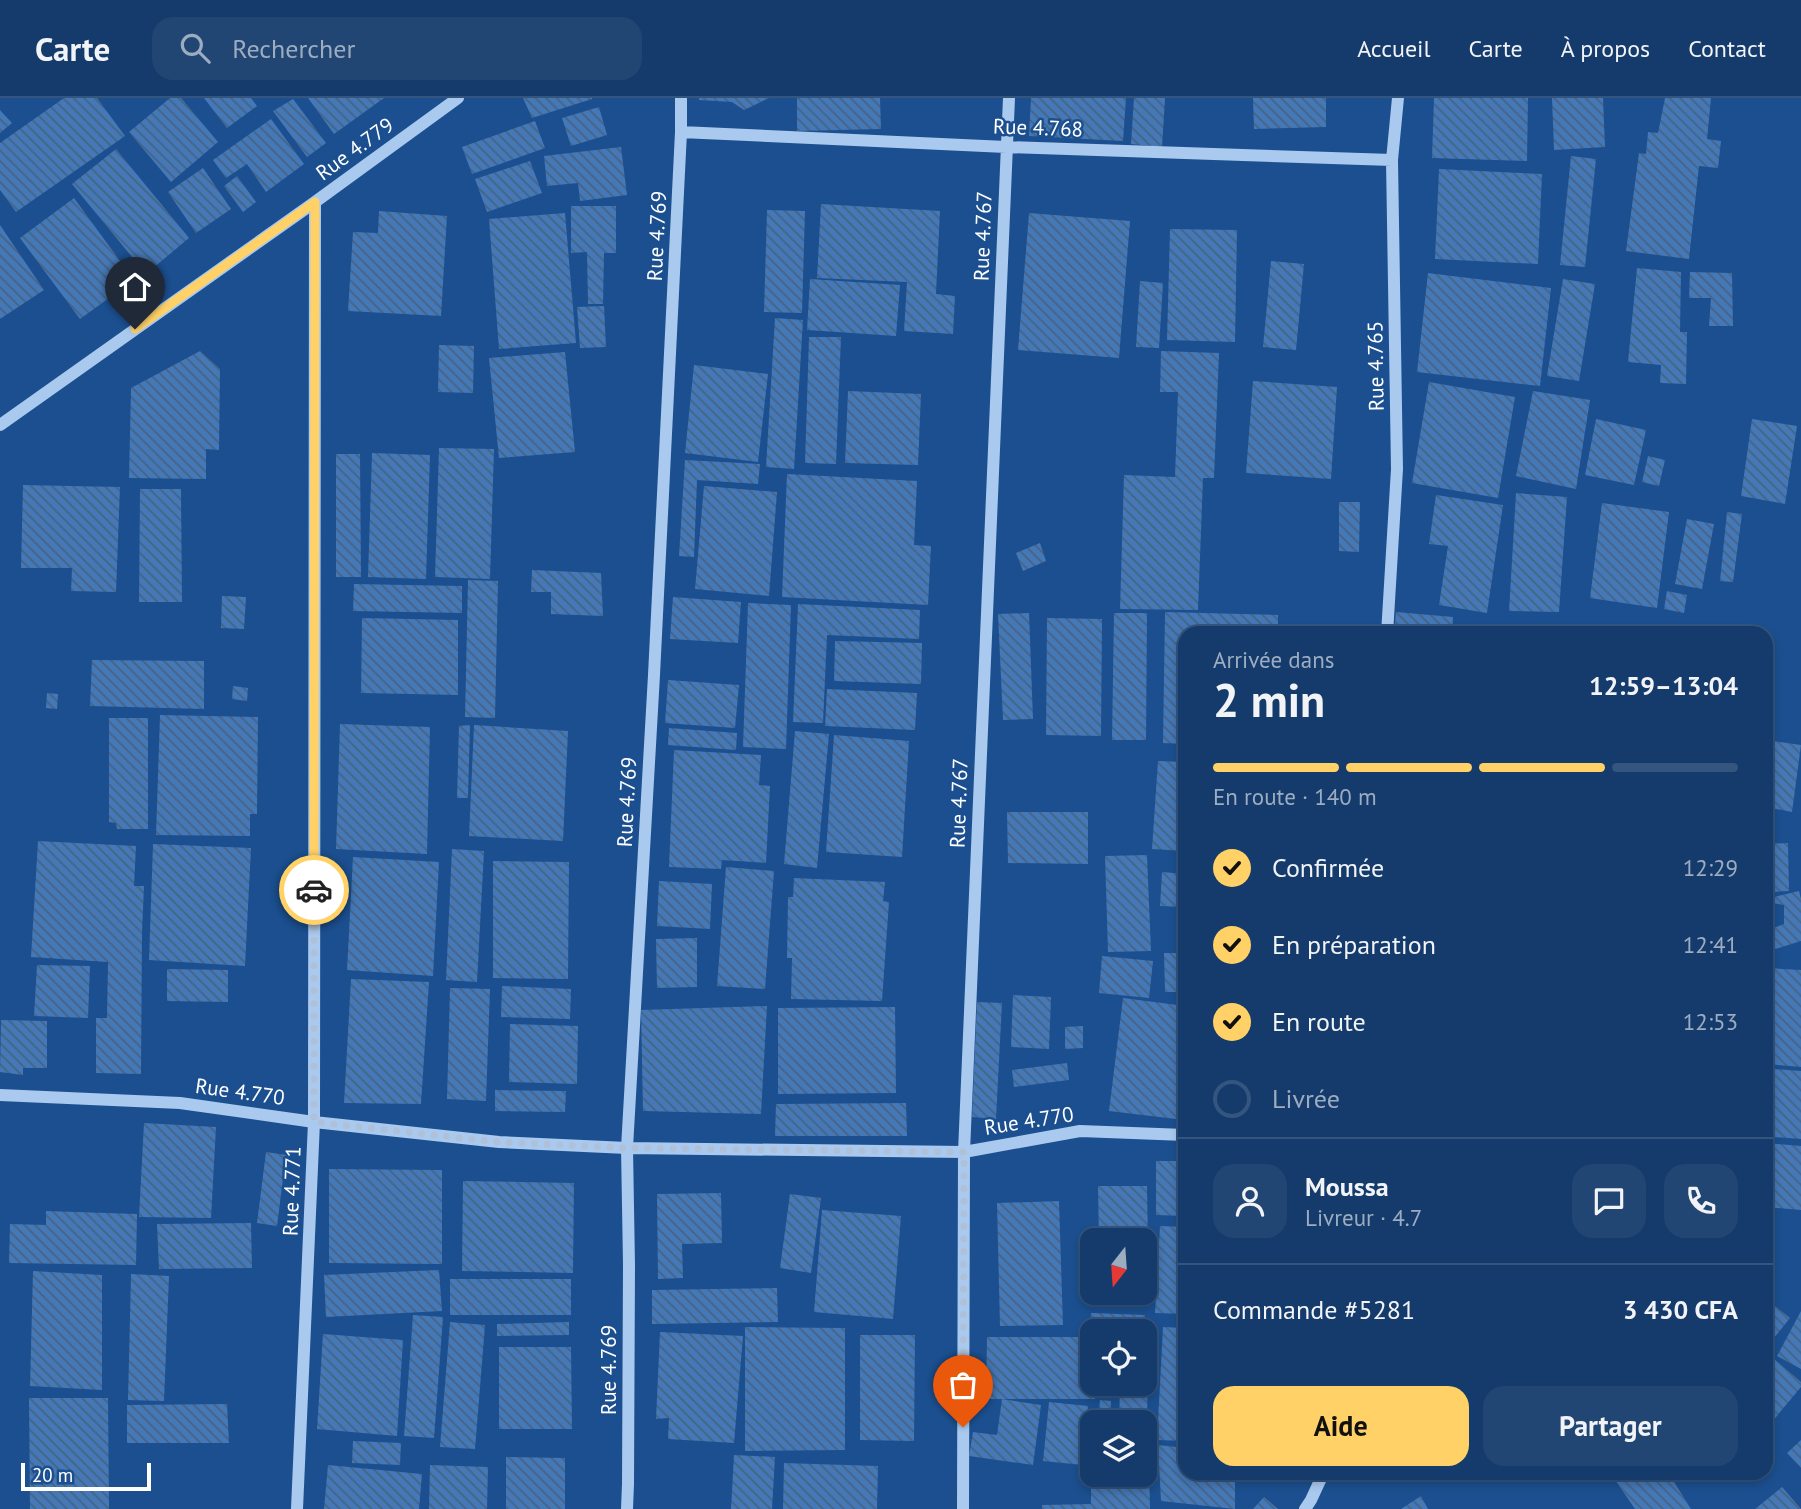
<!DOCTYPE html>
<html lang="fr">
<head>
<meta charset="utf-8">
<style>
	:root { --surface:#143b6b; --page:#214673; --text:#f1f3f6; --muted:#9dadc1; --line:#33557e; --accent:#ffd166 }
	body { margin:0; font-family:"PT Sans",sans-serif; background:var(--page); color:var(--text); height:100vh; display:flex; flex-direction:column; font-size:26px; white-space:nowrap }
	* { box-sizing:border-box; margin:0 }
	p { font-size:23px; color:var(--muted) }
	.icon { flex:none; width:38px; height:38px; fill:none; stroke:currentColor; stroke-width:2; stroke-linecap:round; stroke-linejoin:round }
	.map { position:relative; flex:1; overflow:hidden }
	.panel { position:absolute; left:1178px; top:528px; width:595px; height:854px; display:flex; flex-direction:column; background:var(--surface); border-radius:21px; box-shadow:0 4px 10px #0003,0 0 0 2px var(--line) }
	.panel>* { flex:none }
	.needle { width:46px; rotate:197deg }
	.tools { position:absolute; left:1080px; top:1130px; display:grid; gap:14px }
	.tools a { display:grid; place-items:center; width:77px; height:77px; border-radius:14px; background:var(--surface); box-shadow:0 4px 10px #0003,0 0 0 2px var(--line); font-size:35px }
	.scale { position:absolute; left:21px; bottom:18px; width:130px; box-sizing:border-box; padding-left:7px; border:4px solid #fff; border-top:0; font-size:19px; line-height:24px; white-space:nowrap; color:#fff; -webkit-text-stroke:5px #1b4f8f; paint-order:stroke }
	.pin { position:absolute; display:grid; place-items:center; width:60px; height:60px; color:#fff; margin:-72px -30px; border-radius:50% 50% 50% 0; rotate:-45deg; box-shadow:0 0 7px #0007 }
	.pin .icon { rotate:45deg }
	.courier { position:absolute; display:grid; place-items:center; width:70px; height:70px; margin:-35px; border:5px solid #ffd166; border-radius:50%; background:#fff; color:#222; box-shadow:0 2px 9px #0007 }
	.summary em { font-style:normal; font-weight:600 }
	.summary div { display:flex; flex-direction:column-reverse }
	.summary { display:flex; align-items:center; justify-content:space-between; height:119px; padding:0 35px }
	h1 { font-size:46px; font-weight:600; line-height:52px }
	.bar { display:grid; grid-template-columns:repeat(4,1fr); gap:10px 7px; align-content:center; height:84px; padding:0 35px }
	.bar i { height:9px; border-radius:5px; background:var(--line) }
	.bar .selected { background:var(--accent) }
	.bar p { grid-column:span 4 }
	.line { display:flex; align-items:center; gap:18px; padding:0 35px; border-top:2px solid var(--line) }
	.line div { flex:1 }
	.round { display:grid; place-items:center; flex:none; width:74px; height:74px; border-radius:21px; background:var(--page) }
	ol { padding:0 35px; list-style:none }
	li { display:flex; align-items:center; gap:21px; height:77px }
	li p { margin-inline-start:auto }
	li .icon { padding:7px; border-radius:50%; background:var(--accent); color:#111; stroke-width:4 }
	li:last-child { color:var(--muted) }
	li i { width:38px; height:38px; border:4px solid var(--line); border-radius:50% }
	.primary-button { display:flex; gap:14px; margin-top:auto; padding:14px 35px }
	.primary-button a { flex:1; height:80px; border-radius:21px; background:var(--accent); color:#111; font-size:28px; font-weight:600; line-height:80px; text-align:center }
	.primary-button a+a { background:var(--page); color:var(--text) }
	header { display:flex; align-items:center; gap:42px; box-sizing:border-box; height:98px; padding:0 35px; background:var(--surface); border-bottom:2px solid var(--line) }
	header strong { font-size:33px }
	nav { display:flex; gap:38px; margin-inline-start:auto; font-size:24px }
	.search { width:490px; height:63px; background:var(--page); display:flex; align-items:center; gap:18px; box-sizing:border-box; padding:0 24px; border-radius:21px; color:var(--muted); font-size:26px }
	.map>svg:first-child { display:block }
	.building { fill:url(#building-back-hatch) }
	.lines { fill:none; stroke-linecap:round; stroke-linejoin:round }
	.minor { stroke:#a9c9ee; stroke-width:12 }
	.done { stroke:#afc1d8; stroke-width:7; stroke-dasharray:0 12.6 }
	.route { stroke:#ffd166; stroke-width:9 }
	.labels { text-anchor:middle; stroke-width:5; stroke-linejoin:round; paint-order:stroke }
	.street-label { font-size:21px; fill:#fff; stroke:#1b4f8f }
</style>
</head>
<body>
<header>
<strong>Carte</strong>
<div class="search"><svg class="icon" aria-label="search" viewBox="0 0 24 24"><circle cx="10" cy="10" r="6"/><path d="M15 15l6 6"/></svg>Rechercher</div>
<nav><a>Accueil</a><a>Carte</a><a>À propos</a><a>Contact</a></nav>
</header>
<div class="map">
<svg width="1801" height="1411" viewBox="0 0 1801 1411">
	<defs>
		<pattern id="building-back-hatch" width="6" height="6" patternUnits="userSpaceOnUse" patternTransform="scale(1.75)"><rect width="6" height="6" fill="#4478b7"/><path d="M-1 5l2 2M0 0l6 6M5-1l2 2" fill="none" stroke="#486282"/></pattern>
	</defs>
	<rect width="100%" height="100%" fill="#1b4f8f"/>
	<path class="building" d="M64 0H97L125 38 16 114 0 92V45Z
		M170 0H181L218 44 171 84 129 34Z
		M204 0H251L257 8 227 30Z
		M308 0H384L334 36Z
		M523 0H592V1L532 20Z
		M699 0H769L744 12 732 4 699 2Z
		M797 0H880L881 31 797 33Z
		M1031 0H1126L1123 43 1029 38Z
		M1134 0H1165L1162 49 1131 46Z
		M1253 0H1326V29L1254 31Z
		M1434 0H1528L1527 63 1432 60Z
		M1552 0H1603L1605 49 1554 52Z
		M1665 0H1711L1707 41 1721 43 1718 70 1699 68 1689 161 1626 153 1639 55 1646 56 1648 34 1658 35Z
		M293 1 326 45 307 59 273 13Z
		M599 9 607 37 571 48 562 20Z
		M0 12 12 25 0 35Z
		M271 21 304 66 266 94 247 66 226 80 213 62Z
		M535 23 545 50 472 76 462 49Z
		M621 49 627 97 580 103 578 85 547 88 544 58Z
		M116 51 189 140 146 176 72 86Z
		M1571 58 1596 61 1585 169 1560 167Z
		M530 63 542 95 487 114 475 81Z
		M203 70 231 111 196 135 168 94Z
		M1439 71 1542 76 1538 166 1435 161Z
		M237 78 256 104 243 114 224 88Z
		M74 100 134 182 80 221 20 140Z
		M821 106 940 113 936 196 955 198 953 236 904 233 907 184 817 180Z
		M571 108H616V155H604L603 206H588L587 154 571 155Z
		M767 112 805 113 802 215 764 214Z
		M379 113 447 118 441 218 348 213 353 134 378 135Z
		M565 115 576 245 499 251 489 121Z
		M1029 115 1130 123 1119 260 1018 252Z
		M0 127 44 192 0 221Z
		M1170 131 1237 132 1235 244 1167 242Z
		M1271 163 1304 166 1296 252 1263 249Z
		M1637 170 1681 174 1680 234H1687L1686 286 1660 285 1661 267 1628 264Z
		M1690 174 1732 175 1733 228H1709L1711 200H1689Z
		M1428 175 1551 190 1540 288 1417 274Z
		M810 181 900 187 896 238 807 232Z
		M1563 181 1595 186 1579 283 1547 278Z
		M1140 183 1163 185 1159 250 1136 249Z
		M604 208 606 249 580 250 577 209Z
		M775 220 803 222 794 371 766 369Z
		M809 239H841L836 366 805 365Z
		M439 247 474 248 473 295 438 294Z
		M200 253 220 271 219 352 206 351V381L129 380 131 290Z
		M1161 253 1219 255 1214 380H1203L1198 512 1120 511 1124 377 1175 379 1178 294H1160Z
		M565 254 575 354 499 360 489 260Z
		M694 267 768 276 758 364 685 355Z
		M1253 283 1337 289 1331 381 1246 375Z
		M1429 284 1515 299 1498 400 1412 385Z
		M848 293 921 296 918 367 845 365Z
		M1533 293 1590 302 1576 391 1516 378Z
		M1596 321 1646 332 1634 387 1585 377Z
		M1752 321 1797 328 1785 406 1741 398Z
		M439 350 494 351 490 481 435 479Z
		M372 355 430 357 426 481 368 479Z
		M336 356H360L361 479H336Z
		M1648 358 1665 362 1659 388 1642 384Z
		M685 362 760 366 758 386 697 382 694 459 679 458Z
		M787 376 917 383 914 447 931 448 928 507 782 499Z
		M23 387 120 389 116 494 71 493 72 470H21Z
		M704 388 777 394 769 498 695 491Z
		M140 391H181L182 504H139Z
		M1516 395 1567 399 1559 514 1509 513Z
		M1436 397 1503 407 1487 515 1439 507 1448 448 1429 446Z
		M1339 404H1360L1359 454 1339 453Z
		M1602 405 1669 414 1657 510 1590 500Z
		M1727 414 1742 416 1733 484 1720 483Z
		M1687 421 1714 426 1702 491 1675 486Z
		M1040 445 1046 463 1023 473 1016 455Z
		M532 472 601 475 603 518 551 516V494H531Z
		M468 482 498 483 495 620 465 619Z
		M354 486 462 488V515L353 513Z
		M1667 493 1687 497 1684 515 1664 511Z
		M222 498 246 499 244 531 221 530Z
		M673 499 741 504 738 545 670 541Z
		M748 505 791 507 786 651 743 649Z
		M798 506 920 512 919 541 827 537 823 625 793 624Z
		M1165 514 1278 517V536H1185V646L1163 645Z
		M1396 514 1453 519 1452 536H1394Z
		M1029 515 1033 621 1003 622 998 516Z
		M1114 515H1147L1146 642H1112Z
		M362 520 458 522V597L361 595Z
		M1047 520 1102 521 1101 638 1046 637Z
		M835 543 922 545 921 586 834 583Z
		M92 562 204 563V611L90 608Z
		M668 582 739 587 735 630 665 625Z
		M233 588 248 590 247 603 232 601Z
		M827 591 917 595 915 632 825 628Z
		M47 595 58 596 57 611 46 610Z
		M160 617 258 619 257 716H250V738L156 737Z
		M109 620H148V731H117L116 725 109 724Z
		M340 626 430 629 427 756 336 751Z
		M470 627 468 700H457L459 628Z
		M474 627 568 633 563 743 469 738Z
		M669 630 737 635 736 652 668 647Z
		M795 633 829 636 817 770 784 766Z
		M834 637 909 643 902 759 826 754Z
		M1766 642 1801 647 1792 714 1766 709Z
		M674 652 761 657 759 687 770 688 766 765 722 762 721 771 669 769Z
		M1158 663 1185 664V753L1152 751Z
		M1007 714H1088V766L1008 765Z
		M38 743 136 748 134 788H144L142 834 141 976 96 975V920H107L108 864 31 859Z
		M1788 745 1789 793 1766 794V746Z
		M153 746 251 750 245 868 149 862Z
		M452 751 484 753 477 884 446 882Z
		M1147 757 1151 853 1108 854 1105 758Z
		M353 759 439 764 433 878 347 872Z
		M493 763 569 764 568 881 493 880Z
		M726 769 774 773 765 891 717 888Z
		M1162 774 1185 776V809L1160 808Z
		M794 780 885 784 883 803 889 804 882 903 791 901 792 860H787L788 799H793Z
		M659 783 712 786 710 831 657 828Z
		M1799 793 1801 801V843L1766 854V833L1784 826V807L1766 804V801Z
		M697 840V889L657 890 656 841Z
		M1164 855H1185V894H1165Z
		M1102 858 1153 863 1149 900 1099 895Z
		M37 867 90 868 88 920 34 918Z
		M1766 870 1801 872V969L1766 966Z
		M167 871 228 872V904L167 903Z
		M351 881 429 884 421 1006 344 1005Z
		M502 888 571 891 570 921 501 919Z
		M450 890 490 891 486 1003 447 1001Z
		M1013 897 1051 899 1049 951 1011 949Z
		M1123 900 1185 908V956L1176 1021 1109 1013Z
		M977 904 1002 905 996 1021 972 1019Z
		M767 908 761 1016 643 1013 641 912Z
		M895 909 896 995 778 996V910Z
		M1 922 47 923V970H23V977L0 974Z
		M510 926 578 928 577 986 509 984Z
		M1083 928V950L1065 951V929Z
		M1067 965 1069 982 1014 989 1012 972Z
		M1774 971 1801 973V1041L1773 1039Z
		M495 992 566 993 565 1014 495 1013Z
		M906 1005 907 1038H775L776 1006Z
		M144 1025 216 1029 211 1120 139 1119Z
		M1766 1045 1801 1048V1112L1766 1109Z
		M266 1054 286 1057 277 1128 257 1125Z
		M1156 1063H1185V1118L1156 1117Z
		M329 1071 442 1072V1166L329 1165Z
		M463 1083 574 1085 573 1175 462 1173Z
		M1098 1088H1147L1149 1206H1100V1195H1144V1143H1099Z
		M721 1095 722 1145 682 1146 683 1180 658 1181 657 1096Z
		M790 1096 821 1100 811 1175 780 1170Z
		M1059 1103 1063 1227 1000 1228 997 1105Z
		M822 1112 901 1118 893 1221 814 1214Z
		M46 1113 137 1116 136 1167 9 1165 10 1126 46 1127Z
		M251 1125 252 1170 159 1171 157 1126Z
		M1160 1128 1185 1129V1216L1155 1215Z
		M439 1172 442 1213 326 1219 324 1177Z
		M33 1173 102 1177V1292L30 1288Z
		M131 1176 169 1178 164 1303 128 1302Z
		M450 1181H571V1217H450Z
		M777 1190 778 1224 652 1226V1192Z
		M1766 1201 1790 1220 1766 1250Z
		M1801 1213V1271L1777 1258Z
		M1091 1215 1145 1217 1144 1234H1090Z
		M413 1217 443 1219 434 1340 404 1338Z
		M450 1224 485 1227 475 1351 440 1349Z
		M569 1224V1237L497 1238V1226Z
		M745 1229 845 1230V1352L745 1353Z
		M1163 1229 1185 1230V1343L1157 1342Z
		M660 1234 743 1238 734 1345 668 1341 669 1320 656 1321Z
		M323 1236 403 1242 397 1338 317 1331Z
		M860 1237H915L914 1343 860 1342Z
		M987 1239H1092V1286H1095V1301H986Z
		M1144 1245H1148L1147 1331H1144V1325H1119L1120 1286H1144Z
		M499 1249H571L572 1331H499Z
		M1772 1259 1801 1284V1289L1771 1325 1766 1320V1267Z
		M29 1300H108L109 1411H30Z
		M1002 1301 1041 1307 1033 1367 969 1358 973 1334 997 1337Z
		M1100 1302 1111 1303 1110 1325H1098Z
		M1049 1304 1088 1308 1083 1367 1043 1363Z
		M227 1306 229 1345H127V1307Z
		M1801 1342V1370L1787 1355Z
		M353 1343 401 1345 400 1367 352 1365Z
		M1158 1347 1185 1350V1376H1235V1411L1161 1403Z
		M734 1357 775 1359 772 1411H731Z
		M506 1359 565 1360V1411H506Z
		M1144 1361H1149L1150 1411H1042V1407L1091 1406V1377H1144Z
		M784 1365 878 1368 877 1411H783Z
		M328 1367 422 1376 419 1411H324Z
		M430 1367 488 1369 487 1411H429Z
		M1611 1376H1669L1691 1411H1635Z
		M1782 1389 1801 1411H1755Z
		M1421 1398 1428 1411H1401Z
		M1264 1399 1278 1411H1253Z"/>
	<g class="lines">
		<path class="minor" d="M681 34 1006 49 1392 62
			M0 327 315 104 458 0
			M1387 536 1397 371 1392 62 1398 0
			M0 997 180 1005 314 1024 499 1044 627 1050 964 1054 1080 1033 1185 1037
			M297 1411 314 1024 315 104
			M627 1411 628 1386 629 1167 627 1050 654 577 681 34V0
			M963 1411 964 1054 1009 0
			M1305 1411 1311 1402 1323 1376"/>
	</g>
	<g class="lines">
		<path class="done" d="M314 792V1024L499 1044 627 1050 964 1054 963 1329"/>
		<path class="route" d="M135 231 315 104 314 792"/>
	</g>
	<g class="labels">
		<g class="street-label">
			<text transform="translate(1038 30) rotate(2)" y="7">Rue 4.768</text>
			<text transform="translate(355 51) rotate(-36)" y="7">Rue 4.779</text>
			<text transform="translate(657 138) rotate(-87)" y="7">Rue 4.769</text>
			<text transform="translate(983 138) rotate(-88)" y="7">Rue 4.767</text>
			<text transform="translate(1376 268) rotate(-91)" y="7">Rue 4.765</text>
			<text transform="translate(627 704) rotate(-87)" y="7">Rue 4.769</text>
			<text transform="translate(959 705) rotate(-88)" y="7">Rue 4.767</text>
			<text transform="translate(240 994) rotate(8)" y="7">Rue 4.770</text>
			<text transform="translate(1029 1023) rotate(-9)" y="7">Rue 4.770</text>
			<text transform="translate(292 1093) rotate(-88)" y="7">Rue 4.771</text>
			<text transform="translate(609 1272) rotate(-90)" y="7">Rue 4.769</text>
		</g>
	</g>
</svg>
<div class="tools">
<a><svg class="needle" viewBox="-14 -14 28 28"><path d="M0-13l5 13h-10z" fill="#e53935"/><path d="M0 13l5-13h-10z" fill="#9dadc1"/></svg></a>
<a><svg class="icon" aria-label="locate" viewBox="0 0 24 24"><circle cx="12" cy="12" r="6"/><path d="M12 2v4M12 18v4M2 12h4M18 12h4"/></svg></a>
<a><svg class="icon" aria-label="layers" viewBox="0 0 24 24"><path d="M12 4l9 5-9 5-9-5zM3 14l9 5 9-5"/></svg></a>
</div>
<div class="scale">20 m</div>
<div class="pin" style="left:963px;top:1329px;background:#ea580c"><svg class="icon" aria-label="bag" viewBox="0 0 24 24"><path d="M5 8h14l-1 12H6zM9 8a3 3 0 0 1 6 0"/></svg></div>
<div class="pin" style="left:135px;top:231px;background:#1f2937"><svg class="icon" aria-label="home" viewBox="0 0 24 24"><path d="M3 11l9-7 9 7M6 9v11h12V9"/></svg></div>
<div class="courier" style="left:314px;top:792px"><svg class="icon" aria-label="car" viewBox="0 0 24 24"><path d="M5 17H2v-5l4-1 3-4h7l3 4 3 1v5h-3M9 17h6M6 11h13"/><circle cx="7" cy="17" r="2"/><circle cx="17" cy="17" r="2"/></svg></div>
<section class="panel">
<div class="summary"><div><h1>2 min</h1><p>Arrivée dans</p></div><em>12:59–13:04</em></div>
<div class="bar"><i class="selected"></i><i class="selected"></i><i class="selected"></i><i></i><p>En route · 140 m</p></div>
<ol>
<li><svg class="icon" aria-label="check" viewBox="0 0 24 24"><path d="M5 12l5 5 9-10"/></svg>Confirmée<p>12:29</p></li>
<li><svg class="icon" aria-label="check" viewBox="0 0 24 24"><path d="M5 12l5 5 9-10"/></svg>En préparation<p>12:41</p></li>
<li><svg class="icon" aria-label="check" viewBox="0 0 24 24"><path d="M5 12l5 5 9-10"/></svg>En route<p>12:53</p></li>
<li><i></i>Livrée</li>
</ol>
<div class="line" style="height:126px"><a class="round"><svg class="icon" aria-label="person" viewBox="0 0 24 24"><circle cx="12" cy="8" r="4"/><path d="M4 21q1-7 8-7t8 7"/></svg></a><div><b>Moussa</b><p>Livreur · 4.7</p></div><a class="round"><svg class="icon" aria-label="chat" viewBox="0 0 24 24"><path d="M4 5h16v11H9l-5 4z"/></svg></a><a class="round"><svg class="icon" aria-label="phone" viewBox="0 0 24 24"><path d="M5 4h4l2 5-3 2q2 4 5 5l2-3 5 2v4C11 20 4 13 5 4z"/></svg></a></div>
<div class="line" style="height:91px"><div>Commande #5281</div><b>3 430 CFA</b></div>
<div class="primary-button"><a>Aide</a><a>Partager</a></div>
</section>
</div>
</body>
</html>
